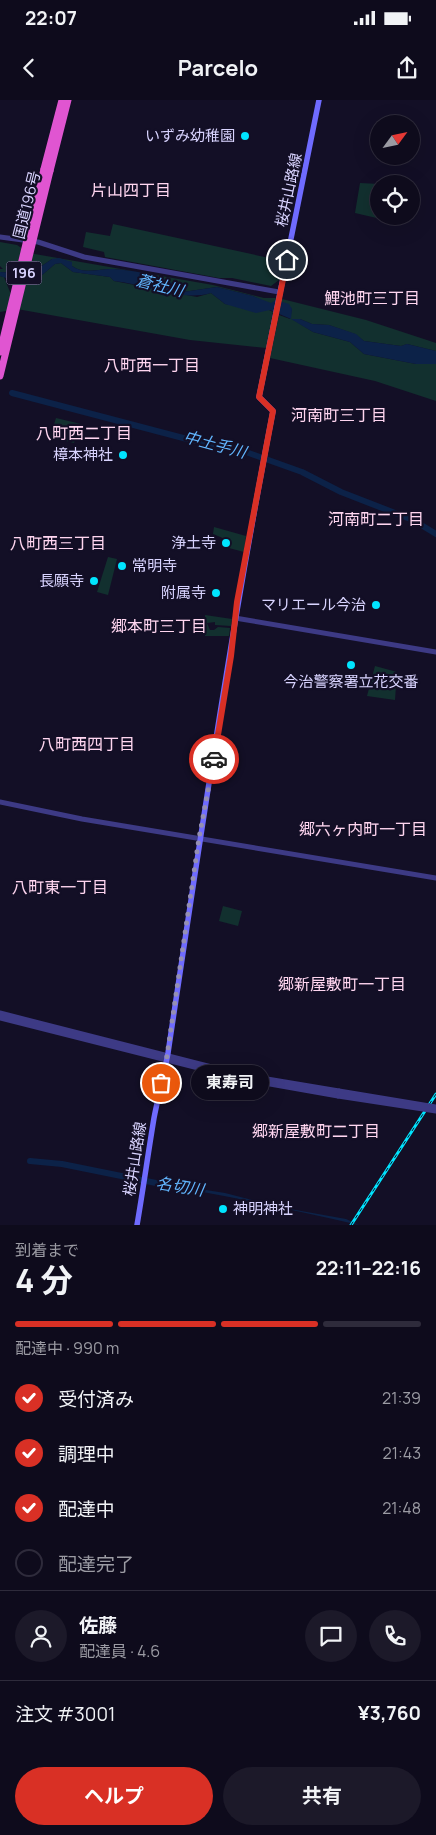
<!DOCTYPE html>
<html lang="ja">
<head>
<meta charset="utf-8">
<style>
	:root { --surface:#0e0b1c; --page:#1c1929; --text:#f1f3f6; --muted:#9b9ba3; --line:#2e2b3b; --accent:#d93025 }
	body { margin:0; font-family:Manrope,"Noto Sans JP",sans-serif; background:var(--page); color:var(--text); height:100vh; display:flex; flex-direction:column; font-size:19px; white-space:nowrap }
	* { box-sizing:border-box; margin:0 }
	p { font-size:16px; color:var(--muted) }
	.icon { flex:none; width:28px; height:28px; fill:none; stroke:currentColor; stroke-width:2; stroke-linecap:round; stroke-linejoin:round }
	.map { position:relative; height:1125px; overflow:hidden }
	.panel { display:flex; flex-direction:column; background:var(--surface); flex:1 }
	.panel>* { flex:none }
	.needle { width:32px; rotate:57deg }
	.fabs { position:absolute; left:370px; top:15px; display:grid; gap:10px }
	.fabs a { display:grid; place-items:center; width:50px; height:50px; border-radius:50%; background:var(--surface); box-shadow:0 5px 20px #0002,0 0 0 1px var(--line); font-size:25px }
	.pin { position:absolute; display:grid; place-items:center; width:42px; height:42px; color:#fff; margin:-21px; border:2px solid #fff; border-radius:50%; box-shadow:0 1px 5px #0007 }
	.courier { position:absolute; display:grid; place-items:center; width:50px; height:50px; margin:-25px; border:4px solid #d93025; border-radius:50%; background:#fff; color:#222; box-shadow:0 1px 6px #0007 }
	.bubble { position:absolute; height:35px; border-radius:18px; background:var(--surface); box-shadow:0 5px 20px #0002,0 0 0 1px var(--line); font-size:16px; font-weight:700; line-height:35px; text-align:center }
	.head em { font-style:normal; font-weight:700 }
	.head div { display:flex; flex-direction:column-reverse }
	.head { display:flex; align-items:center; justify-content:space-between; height:85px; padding:0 15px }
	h1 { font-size:32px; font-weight:700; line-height:38px }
	.bar { display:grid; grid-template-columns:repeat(4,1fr); gap:8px 5px; align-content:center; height:60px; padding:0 15px }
	.bar i { height:6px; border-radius:4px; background:var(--line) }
	.bar .current { background:var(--accent) }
	.bar p { grid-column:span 4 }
	.line { display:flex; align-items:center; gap:12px; padding:0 15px; border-top:1px solid var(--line) }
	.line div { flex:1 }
	.round { display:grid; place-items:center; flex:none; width:52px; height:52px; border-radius:26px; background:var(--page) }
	ol { padding:0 15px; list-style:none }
	li { display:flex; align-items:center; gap:15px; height:55px }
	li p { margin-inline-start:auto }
	li .icon { padding:5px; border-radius:50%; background:var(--accent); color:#fff; stroke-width:4 }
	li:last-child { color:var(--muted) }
	li i { width:28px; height:28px; border:2px solid var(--line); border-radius:50% }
	.button { display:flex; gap:10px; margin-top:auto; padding:10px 15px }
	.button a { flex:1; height:58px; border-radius:30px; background:var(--accent); color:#fff; font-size:20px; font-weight:700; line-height:58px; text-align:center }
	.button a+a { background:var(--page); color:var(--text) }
	.status { display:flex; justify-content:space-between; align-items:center; height:35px; padding:0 25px; background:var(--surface); direction:ltr }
	.status svg { height:14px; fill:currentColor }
	header { display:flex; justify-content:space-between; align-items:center; height:65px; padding:0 15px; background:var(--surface); font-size:22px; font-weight:700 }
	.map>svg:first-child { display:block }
	.green { fill:#12302f }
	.water { fill:#0c2248 }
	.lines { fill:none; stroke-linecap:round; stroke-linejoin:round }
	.river { stroke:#0c2248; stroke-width:6 }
	.tertiary { stroke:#3d3a85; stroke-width:5 }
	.secondary { stroke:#6f6bff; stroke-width:5.5 }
	.trunk { stroke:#e055d1; stroke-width:7 }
	.rail-casing { stroke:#00e5ff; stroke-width:3 }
	.rail { stroke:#130f26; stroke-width:1; stroke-dasharray:4; stroke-linecap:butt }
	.tertiary-bridge { stroke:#3d3a85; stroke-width:5 }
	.trunk-bridge { stroke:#e055d1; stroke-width:7 }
	.done { stroke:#948fb3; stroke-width:5; stroke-dasharray:0 9 }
	.route { stroke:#d93025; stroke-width:6 }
	.poi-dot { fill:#00e5ff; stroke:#130f26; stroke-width:2 }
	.labels { text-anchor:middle; stroke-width:4.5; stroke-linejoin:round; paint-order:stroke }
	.shield { fill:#130f26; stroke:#9e99be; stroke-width:1 }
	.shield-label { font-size:14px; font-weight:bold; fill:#d9d4ff }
	.poi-label { font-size:15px; fill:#d9d4ff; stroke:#130f26; text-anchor:end }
	.street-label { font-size:15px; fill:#d9d4ff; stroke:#130f26 }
	.neighbourhood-label { font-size:16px; fill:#ffd6f0; stroke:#130f26 }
	.water-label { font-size:16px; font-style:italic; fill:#62b6ff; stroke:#130f26 }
</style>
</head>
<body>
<div class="status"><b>22:07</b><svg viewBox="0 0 49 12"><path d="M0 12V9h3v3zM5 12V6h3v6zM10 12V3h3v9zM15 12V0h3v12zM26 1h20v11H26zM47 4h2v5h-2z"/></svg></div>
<header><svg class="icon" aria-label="back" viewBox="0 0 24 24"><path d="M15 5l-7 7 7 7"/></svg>Parcelo<svg class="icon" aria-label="share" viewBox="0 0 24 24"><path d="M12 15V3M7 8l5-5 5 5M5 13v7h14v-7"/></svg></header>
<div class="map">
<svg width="436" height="1125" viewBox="0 0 436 1125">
	<rect width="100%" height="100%" fill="#130f26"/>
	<path class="green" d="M360 83 379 84V116H381V119L355 113Z
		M113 124 283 161 279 180 271 186 232 178H219L105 157 104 152 83 147 86 132 110 136Z
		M0 142 17 145 29 153 213 185 264 198H278L366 220 436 243V251L407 244 401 246 364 241 355 234 329 225 312 224 300 219H292L313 232 350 242 364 254 416 264H436V301L375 281 270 258 279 215 290 219 292 209 267 203 253 196 217 187 183 192C168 175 136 171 114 169 99 168 84 175 72 166V162L52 159 30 174 0 172V169H3L0 166Z
		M61 163 73 172 110 177 114 181 197 197 211 193 225 204 269 210 273 212 266 248 190 240 17 209 0 212V176L4 177 16 207 23 178 35 181 55 164Z
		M56 318 81 324 74 343 50 337Z
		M214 427 246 436 244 452 229 448 230 441 213 434Z
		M108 457 117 459 108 495 97 492Z
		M205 515 232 519 231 526 215 525V522L207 523 210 530H214L218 527 230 528 229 536H205Z
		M375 566 397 572 395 600 367 596Z
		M223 806 242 811 238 826 219 821Z"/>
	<path class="water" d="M59 158 72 162V166C84 175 100 168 114 169 136 171 168 175 183 192L217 187 253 196 271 203 276 200 289 204 292 209 291 219H300L312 224 329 225 356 234 364 241 401 246 407 244 436 251V264H416L364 254 350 242 313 232 291 219 270 210 256 213 225 204 211 193C180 202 145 184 114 181L110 177 73 172 61 163 55 164 35 181 9 179 0 176V172L30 174 52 159Z
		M149 1081 225 1093 279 1107 346 1119 359 1125C290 1109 220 1094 149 1083Z"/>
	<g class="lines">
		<path class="river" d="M12 293 187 339 243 351 302 372 341 392 413 420 436 434
			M30 1061 62 1064 156 1083"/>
		<path class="tertiary" d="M0 137 38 142 84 157 279 192
			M235 518 436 552
			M0 702 82 719 436 778
			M0 913 243 975 339 991
			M0 918 242 979 338 996"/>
		<path class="secondary" d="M137 1125C143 1090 148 1054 154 1018 158 997 164 975 168 953 200 739 232 524 273 311L259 297 319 0"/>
		<path class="trunk" d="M44 69 62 0
			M50 71 68 0"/>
		<g class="rail-casing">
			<path id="rail" d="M351 1125 436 994"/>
		</g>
		<use href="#rail" class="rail"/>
		<path class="tertiary-bridge" d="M339 991 436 1007
			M338 996 436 1011"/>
		<path class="trunk-bridge" d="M0 252 44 69
			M0 276 50 71"/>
	</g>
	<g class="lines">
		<path class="done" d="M161 983 167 956 199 738 214 659"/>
		<path class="route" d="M214 659 231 556 237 502 273 311 259 297 287 160"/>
	</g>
	<g class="poi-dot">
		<circle cx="245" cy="36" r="5"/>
		<circle cx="123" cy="355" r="5"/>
		<circle cx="226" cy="443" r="5"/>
		<circle cx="122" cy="466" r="5"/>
		<circle cx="94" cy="481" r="5"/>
		<circle cx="216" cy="493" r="5"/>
		<circle cx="376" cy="505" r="5"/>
		<circle cx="351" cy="565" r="5"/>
		<circle cx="223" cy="1109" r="5"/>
	</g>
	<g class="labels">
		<rect class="shield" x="6.5" y="161.5" width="35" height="23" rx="4"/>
		<g class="shield-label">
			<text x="24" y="178">196</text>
		</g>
		<g class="poi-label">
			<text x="235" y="41">いずみ幼稚園</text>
			<text x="113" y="360">樟本神社</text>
			<text x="216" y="448">浄土寺</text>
			<text x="132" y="471" text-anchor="start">常明寺</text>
			<text x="84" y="486">長願寺</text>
			<text x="206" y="498">附属寺</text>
			<text x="366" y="510">マリエール今治</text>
			<text x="351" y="587" text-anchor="middle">今治警察署立花交番</text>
			<text x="233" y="1114" text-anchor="start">神明神社</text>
		</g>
		<g class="street-label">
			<text transform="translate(289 90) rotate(-78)" y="5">桜井山路線</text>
			<text transform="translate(27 105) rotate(-76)" y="5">国道196号</text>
			<text transform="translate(135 1059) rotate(-81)" y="5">桜井山路線</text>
		</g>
		<g class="neighbourhood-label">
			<text x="131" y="96">片山四丁目</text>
			<text x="372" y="204">鯉池町三丁目</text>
			<text x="152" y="271">八町西一丁目</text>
			<text x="339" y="321">河南町三丁目</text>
			<text x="84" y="339">八町西二丁目</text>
			<text x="376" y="425">河南町二丁目</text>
			<text x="58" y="449">八町西三丁目</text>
			<text x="159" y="532">郷本町三丁目</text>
			<text x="87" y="650">八町西四丁目</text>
			<text x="363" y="735">郷六ヶ内町一丁目</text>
			<text x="60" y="793">八町東一丁目</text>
			<text x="342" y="890">郷新屋敷町一丁目</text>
			<text x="316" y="1037">郷新屋敷町二丁目</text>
		</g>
		<g class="water-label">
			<text transform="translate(160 185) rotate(14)" y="6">蒼社川</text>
			<text transform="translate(215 344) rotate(15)" y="6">中土手川</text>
			<text transform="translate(180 1086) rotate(9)" y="6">名切川</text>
		</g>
	</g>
</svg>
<div class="fabs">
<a><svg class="needle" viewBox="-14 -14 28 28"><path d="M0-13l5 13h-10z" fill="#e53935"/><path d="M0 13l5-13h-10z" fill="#9b9ba3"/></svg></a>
<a><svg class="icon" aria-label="locate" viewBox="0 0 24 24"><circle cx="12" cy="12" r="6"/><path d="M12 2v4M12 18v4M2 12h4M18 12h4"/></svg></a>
</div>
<div class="pin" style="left:161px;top:983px;background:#ea580c"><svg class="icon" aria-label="bag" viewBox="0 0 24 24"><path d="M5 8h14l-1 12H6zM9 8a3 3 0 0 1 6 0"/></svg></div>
<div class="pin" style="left:287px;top:160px;background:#1f2937"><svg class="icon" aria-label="home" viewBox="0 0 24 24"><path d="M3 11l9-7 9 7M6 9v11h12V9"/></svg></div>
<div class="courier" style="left:214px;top:659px"><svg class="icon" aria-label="car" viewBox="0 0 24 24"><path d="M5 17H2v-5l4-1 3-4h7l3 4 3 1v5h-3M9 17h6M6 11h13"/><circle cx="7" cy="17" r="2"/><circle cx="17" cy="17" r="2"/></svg></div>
<div class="bubble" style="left:191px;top:965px;width:78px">東寿司</div>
</div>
<section class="panel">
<div class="head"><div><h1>4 分</h1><p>到着まで</p></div><em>22:11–22:16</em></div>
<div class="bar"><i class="current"></i><i class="current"></i><i class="current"></i><i></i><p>配達中 · 990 m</p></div>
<ol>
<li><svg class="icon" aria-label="check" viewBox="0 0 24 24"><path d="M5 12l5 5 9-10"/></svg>受付済み<p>21:39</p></li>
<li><svg class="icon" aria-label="check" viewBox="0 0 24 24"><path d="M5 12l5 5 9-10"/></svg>調理中<p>21:43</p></li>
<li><svg class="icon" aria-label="check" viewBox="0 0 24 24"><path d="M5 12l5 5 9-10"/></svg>配達中<p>21:48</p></li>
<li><i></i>配達完了</li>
</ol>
<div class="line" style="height:90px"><a class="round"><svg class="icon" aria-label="person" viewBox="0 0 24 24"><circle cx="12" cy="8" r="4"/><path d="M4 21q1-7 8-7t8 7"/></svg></a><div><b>佐藤</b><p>配達員 · 4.6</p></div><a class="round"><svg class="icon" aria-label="chat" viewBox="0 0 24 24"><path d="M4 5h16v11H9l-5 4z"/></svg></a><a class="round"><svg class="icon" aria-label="phone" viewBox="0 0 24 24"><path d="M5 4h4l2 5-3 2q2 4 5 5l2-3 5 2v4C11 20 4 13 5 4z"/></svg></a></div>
<div class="line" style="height:65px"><div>注文 #3001</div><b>¥3,760</b></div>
<div class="button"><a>ヘルプ</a><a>共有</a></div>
</section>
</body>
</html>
